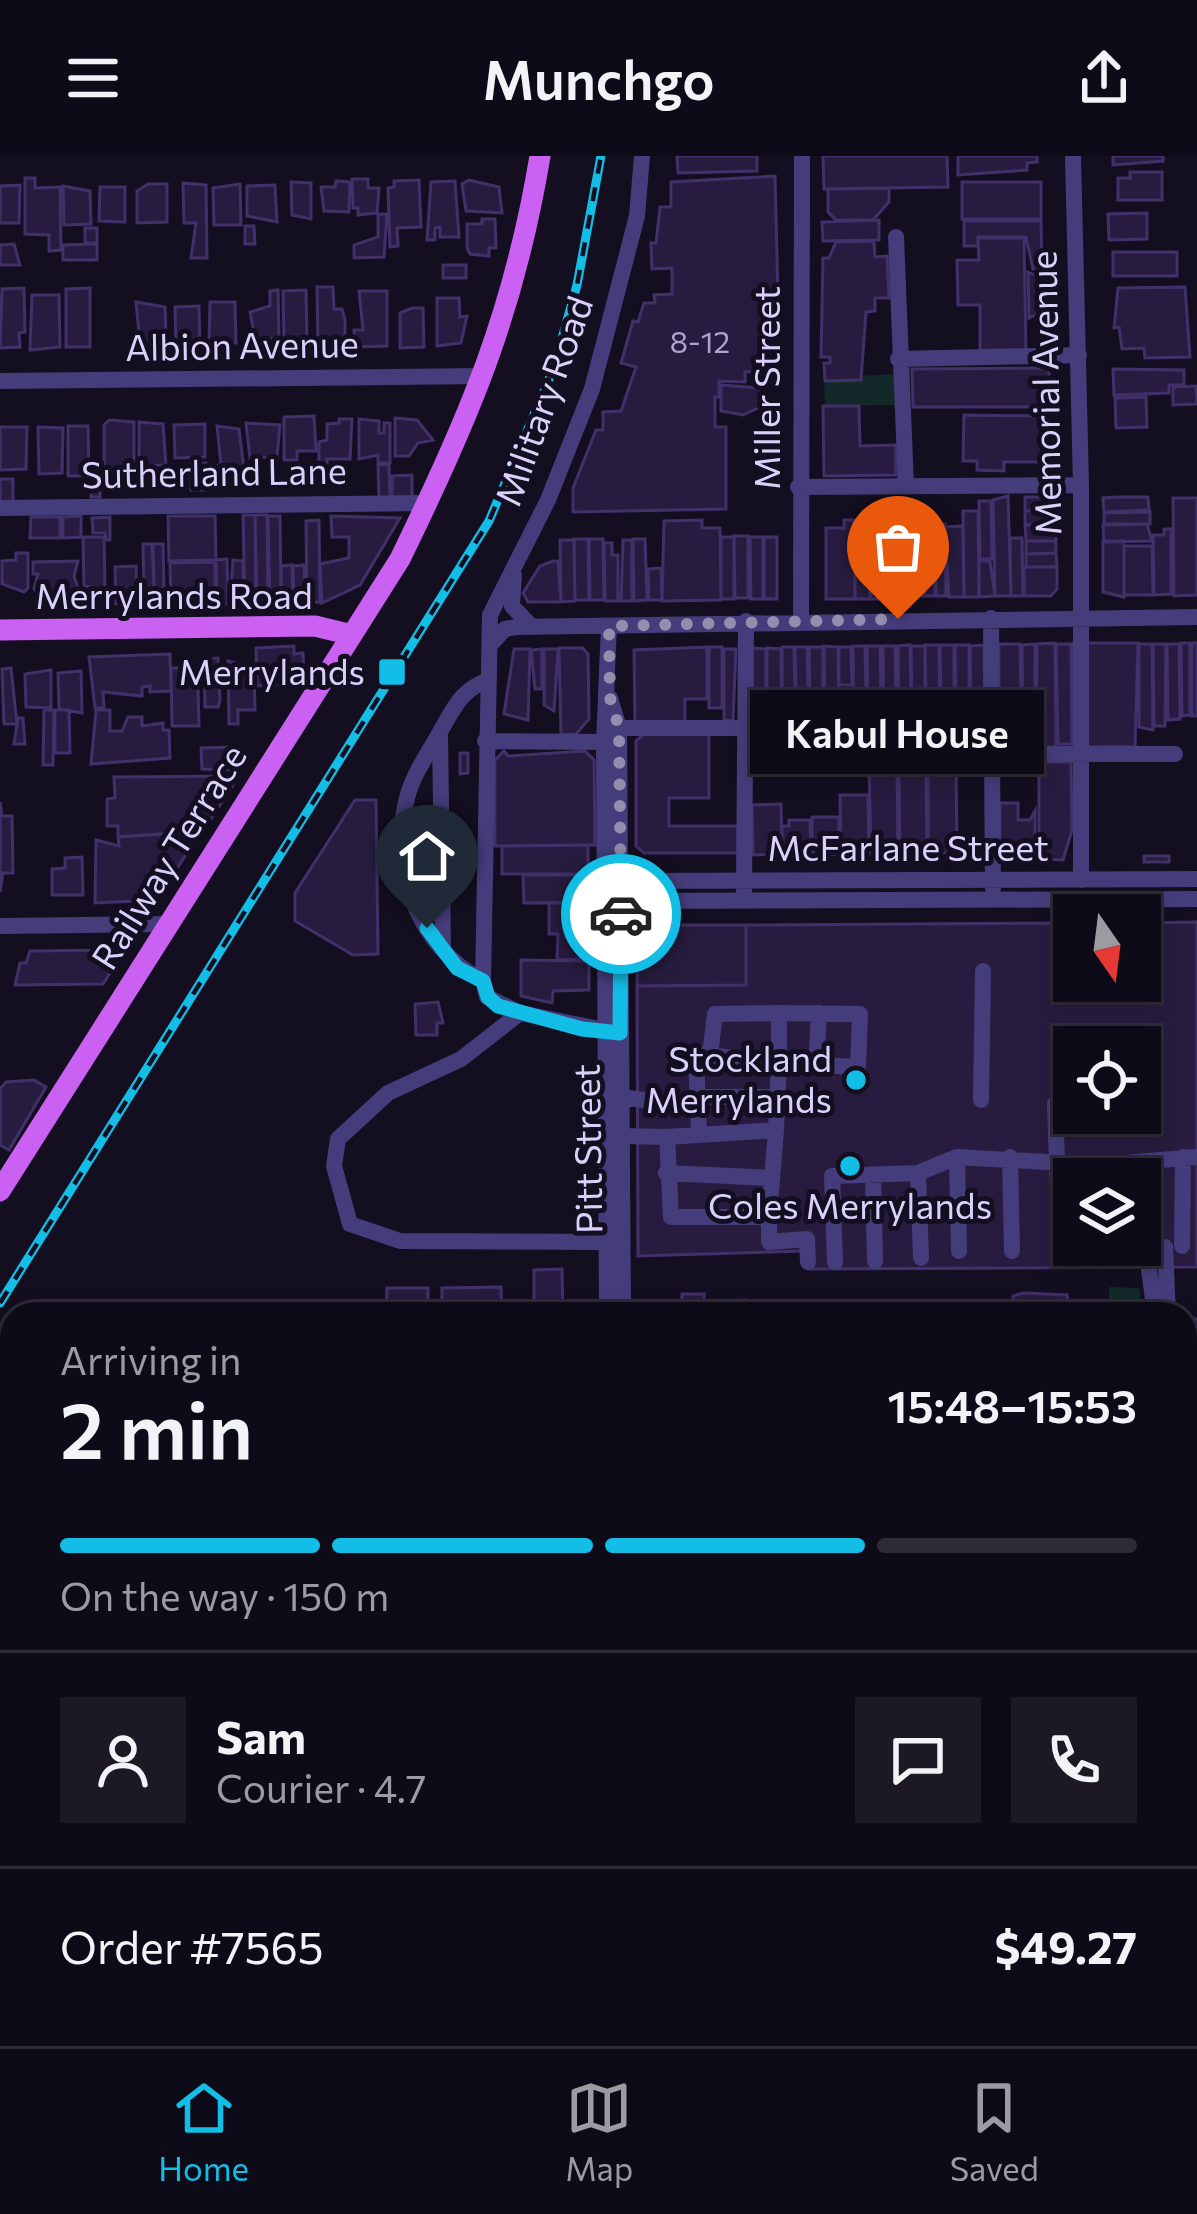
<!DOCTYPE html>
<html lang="en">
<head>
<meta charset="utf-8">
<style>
	:root { --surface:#0e0b18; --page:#1c1925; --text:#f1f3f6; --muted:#9b9ba2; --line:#2e2b37; --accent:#12bde6 }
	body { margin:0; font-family:Commissioner,sans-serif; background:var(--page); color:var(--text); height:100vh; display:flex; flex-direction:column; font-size:45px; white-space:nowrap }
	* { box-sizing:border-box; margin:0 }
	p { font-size:39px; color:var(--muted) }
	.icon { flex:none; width:66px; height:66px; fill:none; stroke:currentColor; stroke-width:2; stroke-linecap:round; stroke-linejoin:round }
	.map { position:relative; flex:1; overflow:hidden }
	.panel { position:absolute; left:0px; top:1146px; width:1197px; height:744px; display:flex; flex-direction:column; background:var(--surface); border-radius:36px 36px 0 0; box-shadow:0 6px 18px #0003,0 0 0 3px var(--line) }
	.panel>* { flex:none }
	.needle { width:78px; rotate:166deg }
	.fabs { position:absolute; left:1053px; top:738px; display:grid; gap:24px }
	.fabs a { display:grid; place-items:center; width:108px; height:108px; border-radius:0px; background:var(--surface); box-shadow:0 6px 18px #0003,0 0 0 3px var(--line); font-size:60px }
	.pin { position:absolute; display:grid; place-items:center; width:102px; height:102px; color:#fff; margin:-123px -51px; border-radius:50% 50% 50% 0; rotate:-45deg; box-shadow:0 0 12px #0007 }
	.pin .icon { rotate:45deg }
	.courier { position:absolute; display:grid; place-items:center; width:120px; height:120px; margin:-60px; border:9px solid #12bde6; border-radius:50%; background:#fff; color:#222; box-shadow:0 3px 15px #0007 }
	.bubble { position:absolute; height:84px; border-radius:0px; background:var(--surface); box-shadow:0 6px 18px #0003,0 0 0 3px var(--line); font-size:39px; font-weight:600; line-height:84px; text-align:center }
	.summary em { font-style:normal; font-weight:600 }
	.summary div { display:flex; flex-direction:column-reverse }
	.summary { display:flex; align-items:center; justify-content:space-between; height:204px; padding:0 60px }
	h1 { font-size:78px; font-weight:600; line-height:90px }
	.bar { display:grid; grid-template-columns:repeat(4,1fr); gap:18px 12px; align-content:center; height:144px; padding:0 60px }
	.bar i { height:15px; border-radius:9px; background:var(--line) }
	.bar .on { background:var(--accent) }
	.bar p { grid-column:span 4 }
	.line { display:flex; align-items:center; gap:30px; padding:0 60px; border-top:3px solid var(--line) }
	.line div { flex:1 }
	.round { display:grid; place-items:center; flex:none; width:126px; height:126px; border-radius:0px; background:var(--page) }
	header { display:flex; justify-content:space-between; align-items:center; height:156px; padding:0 60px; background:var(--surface); font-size:54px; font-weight:600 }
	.tabs { display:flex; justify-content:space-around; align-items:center; height:168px; border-top:3px solid var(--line); background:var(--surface); font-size:33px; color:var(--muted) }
	.tabs a { display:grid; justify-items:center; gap:6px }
	.tabs .on { color:var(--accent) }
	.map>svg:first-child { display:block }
	.green { fill:#122829 }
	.building { fill:#271c3f; stroke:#413069; stroke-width:3; fill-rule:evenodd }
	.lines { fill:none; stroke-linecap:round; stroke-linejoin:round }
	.minor { stroke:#453d7b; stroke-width:16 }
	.major { stroke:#ca61f3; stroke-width:21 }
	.rail-casing { stroke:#12bde6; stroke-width:9 }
	.rail { stroke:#130f20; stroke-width:4.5; stroke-dasharray:14; stroke-linecap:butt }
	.done { stroke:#948dae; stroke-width:12; stroke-dasharray:0 21.6 }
	.route { stroke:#12bde6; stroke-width:15 }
	.poi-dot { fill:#12bde6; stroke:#130f20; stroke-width:4.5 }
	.labels { text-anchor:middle; stroke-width:10; stroke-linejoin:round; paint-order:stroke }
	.number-label { font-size:30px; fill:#ada4cc }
	.street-label { font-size:36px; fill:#dad1fb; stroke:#130f20 }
	.poi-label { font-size:36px; fill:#dad1fb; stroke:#130f20; text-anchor:end }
</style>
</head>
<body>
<header><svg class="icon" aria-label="menu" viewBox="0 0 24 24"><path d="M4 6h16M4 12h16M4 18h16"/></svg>Munchgo<svg class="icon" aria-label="share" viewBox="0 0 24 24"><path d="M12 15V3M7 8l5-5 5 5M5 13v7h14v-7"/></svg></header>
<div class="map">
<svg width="1197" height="1890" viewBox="0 0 1197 1890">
	<rect width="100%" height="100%" fill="#130f20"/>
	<path class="green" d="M895 218 901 249 825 250 824 222Z
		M1109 1131 1139 1132 1144 1158H1109Z
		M12 1790V1878H594V1890H0V1792Z"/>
	<path class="building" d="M677 0H757V15L678 17Z
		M823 0H947L948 31 824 33Z
		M958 0H1037V6L1027 7V14L958 19Z
		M1113 0H1163V5L1113 9Z
		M1130 16H1162V44H1118V22H1130Z
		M775 20 778 141H773L772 215 745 216V226L719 225V241H715V271H726V353L573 356V332L596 274H603V256L621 255 636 211 621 207 633 165 638 166 644 147H655L654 139 672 138V112L652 113 651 87H656L660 51H671V26Z
		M25 22H35V32L60 31 61 94 49 95V79L25 78Z
		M352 23H368V32H379L377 57 358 59V52H353Z
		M419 24 421 71 397 72 398 90 390 91 388 32 394 31V25Z
		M469 24 499 31 502 57 466 55 462 28Z
		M336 25 350 26 349 56 324 55 321 31H335Z
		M455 25 459 81H440V71L435 72V84H427L431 26Z
		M291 26 311 27V63L292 59Z
		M962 26H1041V63H962Z
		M183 27 206 29 207 102H191L196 67H184Z
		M148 28H167V66L137 67V35Z
		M240 28 241 69H214L213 32Z
		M20 29 19 67H0V30Z
		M275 29 277 66 247 60V30Z
		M63 30 90 35 91 68 64 69Z
		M100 31H125V66L99 65Z
		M889 32V46L873 64H836L828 56V33Z
		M1147 57V83L1109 84 1108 58Z
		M378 58H387L384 101 354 102V89L378 81Z
		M482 63H495L496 92H489V100L470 98 467 92V68H482Z
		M879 64V84L823 85 822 66Z
		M964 65H1041L1042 112 1033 113 1026 81H978V90H964Z
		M245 70H254L255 88H245Z
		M85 72H97V87H85Z
		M978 82H1024L1026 196 980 197V149H958L957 104H979Z
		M874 85 875 101 887 100 889 142H875V155L866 156 861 224 825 225 824 207H830V201H821L823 102H829L836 86Z
		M14 88 20 109H0V89Z
		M97 88V104H63V89Z
		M1113 96H1177V120H1113Z
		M443 109H466V122H443Z
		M1028 116 1045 124V154L1029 162Z
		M317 131H333L334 153H342L345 163V190L318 191Z
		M1185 131 1190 201 1145 202 1144 192 1122 193 1119 171 1114 172 1118 132Z
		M24 132 25 176 19 177 20 191 0 192 2 133Z
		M90 132V191H66V133Z
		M278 134 279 182 265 183 254 178 250 156 270 150V135Z
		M306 134 307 185H284L283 135Z
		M359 135H387V190L354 191V174H363Z
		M32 139H59L60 191 30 194Z
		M437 142H459L460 161 467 160 461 187 437 190Z
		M136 146 165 151 166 180 140 187Z
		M210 146H235L236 187 209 190Z
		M199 150 200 190H176L175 151Z
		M412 152H423L424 191 400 192V157Z
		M1049 212V251H913L912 213Z
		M1113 213 1184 214V229H1169V237L1114 239Z
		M721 229 760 232V251L743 259 721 255Z
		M1196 230 1197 248 1173 249V231Z
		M1146 241 1147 271 1116 272 1115 242Z
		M823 250H859L860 290 896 289V319L824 320Z
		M964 259 1048 260 1047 306H1004V315L977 314V305H963Z
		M314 260 316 295H297V304H284V261Z
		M395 262 417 264 433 284 418 287 409 300H395Z
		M339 263H352L350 303H327V319L319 320V286L327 284V268L339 267Z
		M359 263 379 265V277H384V267H390V307H378V299L359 303Z
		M109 264 134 266V305L129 315H119V322H104V269Z
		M139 266 163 268 166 309 139 310Z
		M246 267 280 269 277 301 250 302Z
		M205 268V301L175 302 174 269Z
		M68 270H88L89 320H68Z
		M217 270 239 273 246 329 236 330 231 313H221L222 325H212V310L221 309Z
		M0 271H27L26 313 0 314Z
		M38 271 63 272 62 317 39 318Z
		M206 307V334H191L190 308Z
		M389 308 390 343H379L378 309Z
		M92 314H100V341H91Z
		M412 319V342H392V320Z
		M0 323H13V346H0Z
		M1008 340 1011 440H995L993 344Z
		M1025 341H1056V354L1025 355Z
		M1117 341H1148L1149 354 1104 356 1103 342Z
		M1173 342H1197V439L1174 440Z
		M979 345H991L992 403H980Z
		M1056 354V368L1025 369V355Z
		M963 355H978L979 441H964Z
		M1150 356V368H1104V357Z
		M243 359H255L256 448H245Z
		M255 359H267L268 448H257Z
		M81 360V381L63 382V361Z
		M168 360H215L216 404 169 405Z
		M268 360H280L281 448 270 449Z
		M331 360 400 362 360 429 322 447 320 408 349 402V381H332Z
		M31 361H60V382H30Z
		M110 361V384H106L105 377H93L92 362Z
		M319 364 320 446 307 447 306 365Z
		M702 364V372H720L721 444 662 445 664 365Z
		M844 364H854L855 443H826V372H844Z
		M871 364 883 365 884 443H871Z
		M855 365H868L870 443H855Z
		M883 367H892L899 443H885Z
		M934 367 935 440H925L924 368Z
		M913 368H924L925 440H915Z
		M935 368H945L946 440H936Z
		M1056 368V385H1026L1025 369Z
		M1147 368 1152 385 1104 386 1103 369Z
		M963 370 964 441H949L945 371Z
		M1164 373H1171V438L1154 439 1153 379H1164Z
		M734 380H748V442H735Z
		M83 381H104L105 433 84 430Z
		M721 381H734V443H721Z
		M750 381H763V443H751Z
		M764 381H777V443H764Z
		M1010 382H1022L1023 440H1011Z
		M574 383H588L589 444H575Z
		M589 383H603L604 444H590Z
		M633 383H645L647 444 634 445Z
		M560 384H574L575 445 561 446Z
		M623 384H632V445H621Z
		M1026 385H1056V397L1026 398Z
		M1103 385H1124V441L1103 436Z
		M604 387H612V399H618V445H605Z
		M143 388H152L154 432 144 433Z
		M153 388H163L164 432H154Z
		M898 388H912L913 442 899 443Z
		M1124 390H1152L1153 439H1124Z
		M16 397H28V432L24 436 2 428V405L16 404Z
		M1056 397 1057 411H1026V398Z
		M227 403 228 448H217L216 404Z
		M233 404 243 405 244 448H230Z
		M78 405 74 420 78 432 71 440 40 441 34 433 38 418H33V406Z
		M553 405H558L561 446H528L523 437 540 410Z
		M979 405H990L995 440 979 441Z
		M215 406V448H203V441L199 448H171L170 407Z
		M292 409 293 448H282L281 410Z
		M304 409 305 448H294L293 410Z
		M136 410 137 447 116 448 115 411Z
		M1024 411H1057V433L1051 440H1024Z
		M661 412 662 444H649L648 413Z
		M1055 487 1056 591 1036 592 1037 488Z
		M1073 487H1138L1135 591H1076Z
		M1181 487H1190V559L1182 560Z
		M1192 487H1197V560H1192Z
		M999 488H1020L1021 540H1014V546L999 547Z
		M1035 488V577L1023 578 1022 489Z
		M1056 488H1071L1072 588H1058Z
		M1139 488H1152L1153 574 1139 571Z
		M1153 488H1166L1165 570H1154Z
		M1167 488H1179L1180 563 1168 564Z
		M910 489 912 592H899L898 490Z
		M925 489H939L940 592H927Z
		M940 489H954V592H942Z
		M955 489H969V592H957Z
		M984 489 985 563H971L970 490Z
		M294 490V498L303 497 304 519 295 520V528L257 530 256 492Z
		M824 490 838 491 839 557H825Z
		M853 490H865L867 592 854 593Z
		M867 490H880L882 592 869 593Z
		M883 490H895L897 593H884Z
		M911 490H925V592L913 593Z
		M707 491V543H685V566H635L634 494Z
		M709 491H722V552H709Z
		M782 491H794L795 534H782Z
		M795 491H807L808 534H796Z
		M809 491H823V540H810Z
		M839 491H851L852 529H839Z
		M559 492H583L588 498 589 563 576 578 561 579Z
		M752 492 766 493V557H752Z
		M767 492 781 493 782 566H767Z
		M514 493H530L528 564 504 558Z
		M542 493V533H535L531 494Z
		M544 493H558L554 555 544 549Z
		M724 493H736L733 565 724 564Z
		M170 498 171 535 150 536V530L142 531V540L103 536 104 552H95L89 501Z
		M218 502 220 545 218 551H205L204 503Z
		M228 505 254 512 255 554H238V568H229Z
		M11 512 17 568H4L2 513Z
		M171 512H189L190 527 198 532 199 570H172Z
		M51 514V552L26 551 25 518Z
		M81 515 82 557 59 553 58 517Z
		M44 554H54L53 609H43Z
		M55 554H69L70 597H55Z
		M96 554H110V575H122L128 561H142V570L163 567V574H169L170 602 91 608Z
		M18 562H23L25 588H14Z
		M644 578H709V642H669V670H738V697H644L636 690V585Z
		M231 591 232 614 202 613 201 592Z
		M504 595 508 600 585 595 594 604 595 689 495 690V604Z
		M460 597H468V617L460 618Z
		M1039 606H1071L1072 674 1063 704 1039 703Z
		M897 608 898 698H871L869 609Z
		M899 608H926L927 697H900Z
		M928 608H956L957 697H928Z
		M239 620 203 675 118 681V670H107V643L115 642 114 621Z
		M840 639H868L869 697H841Z
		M355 644H376L378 798 353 799 295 765V737Z
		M0 646 2 660H12L13 717H3L0 736Z
		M1000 647H1018V664H1030L1035 655V697H1000Z
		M781 648 782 698 753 699 752 649Z
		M418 654H427V730H418Z
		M812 661H839V698H812Z
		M789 664H810L811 697H782V670H789Z
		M189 676 190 692 157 744 95 747 96 684 119 690 118 681Z
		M588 689V718H502V690Z
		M1144 700H1169V706H1144Z
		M82 701 83 739H52V713L65 712V702Z
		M523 719H588V746L524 747Z
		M549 747H588V803L557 804 558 778H549Z
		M1197 766V1111L808 1113 807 1095 638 1100 637 830 746 829V769L1074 767V825H1140V767ZM1074 891H1140V957H1074ZM1074 1023H1140V1089H1074Z
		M647 769H746V829L637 830 638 779Z
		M116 794 120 801 103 828 15 829 20 807H26L30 795Z
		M521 804 589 805V834L553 835 552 847 521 840Z
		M438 846 443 867H437V879H416L415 848Z
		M34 924 46 931 9 994 0 989V933L6 926Z
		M562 1113 563 1158H534V1114Z
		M501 1131 502 1158H442V1132Z
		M387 1132H428V1158H386Z
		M1023 1137 1067 1139 1071 1158H1013V1140Z
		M682 1138H704V1145L747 1144V1158H682Z
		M830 1145 917 1147V1158H831Z
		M1102 1145V1158H1082V1146Z
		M806 1146 807 1158H758L760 1148Z
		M1186 1163H1197V1224H1187Z
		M0 1250H12V1342L2 1357Z
		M1185 1314H1197V1386H1185Z
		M0 1399H12V1421L0 1439Z
		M1185 1423H1197V1484H1185Z"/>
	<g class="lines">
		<path class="minor" d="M1073 0 1081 329V724
			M896 81 906 330
			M898 203 1079 199
			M0 225 484 220
			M798 331 1081 329
			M0 352 429 347
			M514 419 512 450 531 470
			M991 462 993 732
			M801 465 802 0
			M491 488 505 473 517 471 1197 461
			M610 542 619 572 623 1158
			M619 572H745
			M440 579 443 793
			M485 585 604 586
			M745 597 1175 598
			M621 717 638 725 1197 723
			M744 736 746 465
			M621 745 1197 743
			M0 770 166 768
			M483 825C418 792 389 712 407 642 413 618 428 598 440 576 454 552 461 533 489 524
			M520 857 461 903 388 937 338 983 334 1010 350 1068 400 1085 606 1086
			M779 857 860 858 858 911 779 907Z
			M619 877 520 857 487 841 483 825 490 459 548 344 592 233 637 60 642 0
			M710 899 715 858 779 857
			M816 910 819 857
			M620 941 698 951
			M697 941H775
			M981 944 983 815
			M1055 948 1060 1094 1146 1092 1155 1158
			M699 978 696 898 779 907 776 974 667 981 671 1061H769V1086L807 1083 808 1106
			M621 980 667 981
			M957 1001 959 1095
			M1010 1001 1012 1095
			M666 1017 772 1022
			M918 1017 921 1102
			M873 1018 875 1105
			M769 1061 776 974
			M1182 1090 1183 1001
			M1165 1091 1168 1158
			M835 1106 832 1020 918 1017 957 1001 1101 1009 1197 1001
			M607 1158 604 586 609 470
			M1185 1529H1197
			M0 1608 12 1611
			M0 1687 12 1663
			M1185 1768H1197"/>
		<path class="major" d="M0 474 315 470 348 478
			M0 1035 400 403C469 262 514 157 540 0
			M0 1182 12 1188
			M1185 1266H1197
			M618 1878V1890"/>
		<g class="rail-casing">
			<path id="rail" d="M0 1147 489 365 554 211 577 129 601 0"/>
		</g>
		<use href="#rail" class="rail"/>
	</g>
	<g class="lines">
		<path class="done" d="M621 758 619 572 610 542 609 470 898 463"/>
		<path class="route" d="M427 772 457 812 483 825 488 841 498 850 582 873 620 877 621 758"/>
	</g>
	<g class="poi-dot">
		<rect x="377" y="501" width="30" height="30" rx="6"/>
		<circle cx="856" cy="924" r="12"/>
		<circle cx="850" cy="1010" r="12"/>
	</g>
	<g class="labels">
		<g class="number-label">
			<text x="700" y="197">8-12</text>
		</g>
		<g class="street-label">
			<text transform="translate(242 190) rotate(-1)" y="13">Albion Avenue</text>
			<text transform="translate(767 232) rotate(-90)" y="13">Miller Street</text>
			<text transform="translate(1046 237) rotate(-91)" y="13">Memorial Avenue</text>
			<text transform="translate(544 245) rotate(-70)" y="13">Military Road</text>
			<text transform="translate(214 317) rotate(-1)" y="13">Sutherland Lane</text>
			<text x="174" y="453">Merrylands Road</text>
			<text x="908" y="705">McFarlane Street</text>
			<text transform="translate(169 701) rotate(-58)" y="13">Railway Terrace</text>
			<text transform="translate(588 993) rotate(-91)" y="13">Pitt Street</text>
		</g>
		<g class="poi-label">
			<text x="365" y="529">Merrylands</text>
			<text x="832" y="916">Stockland<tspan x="832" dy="41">Merrylands</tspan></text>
			<text x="850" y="1063" text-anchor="middle">Coles Merrylands</text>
		</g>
	</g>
</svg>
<div class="fabs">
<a><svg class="needle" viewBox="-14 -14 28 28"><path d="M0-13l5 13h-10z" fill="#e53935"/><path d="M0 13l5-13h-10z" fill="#9b9ba2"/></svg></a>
<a><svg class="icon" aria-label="locate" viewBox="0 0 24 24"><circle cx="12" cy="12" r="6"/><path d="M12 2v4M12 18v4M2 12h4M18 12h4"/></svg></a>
<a><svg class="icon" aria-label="layers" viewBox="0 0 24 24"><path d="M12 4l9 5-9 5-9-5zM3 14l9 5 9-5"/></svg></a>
</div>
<div class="pin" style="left:898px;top:463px;background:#ea580c"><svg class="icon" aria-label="bag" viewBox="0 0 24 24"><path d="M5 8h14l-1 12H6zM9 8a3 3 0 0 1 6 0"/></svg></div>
<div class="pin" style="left:427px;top:772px;background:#1f2937"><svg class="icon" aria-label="home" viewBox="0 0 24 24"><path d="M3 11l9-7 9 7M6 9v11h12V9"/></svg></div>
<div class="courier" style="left:621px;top:758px"><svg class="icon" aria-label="car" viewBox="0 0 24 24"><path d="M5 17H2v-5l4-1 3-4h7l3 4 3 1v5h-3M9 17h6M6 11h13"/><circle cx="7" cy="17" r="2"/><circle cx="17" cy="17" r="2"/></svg></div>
<div class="bubble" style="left:750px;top:534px;width:294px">Kabul House</div>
<section class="panel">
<div class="summary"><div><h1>2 min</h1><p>Arriving in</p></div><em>15:48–15:53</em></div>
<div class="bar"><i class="on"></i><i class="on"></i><i class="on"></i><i></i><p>On the way · 150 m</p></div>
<div class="line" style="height:216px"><a class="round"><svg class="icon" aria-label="person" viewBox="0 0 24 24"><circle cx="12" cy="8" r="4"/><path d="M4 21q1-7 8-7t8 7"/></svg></a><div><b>Sam</b><p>Courier · 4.7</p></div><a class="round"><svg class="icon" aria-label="chat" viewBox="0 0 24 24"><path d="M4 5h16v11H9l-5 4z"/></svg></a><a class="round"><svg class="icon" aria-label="phone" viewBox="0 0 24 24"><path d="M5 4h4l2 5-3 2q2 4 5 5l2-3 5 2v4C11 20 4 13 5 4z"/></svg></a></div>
<div class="line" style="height:156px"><div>Order #7565</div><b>$49.27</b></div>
</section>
</div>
<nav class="tabs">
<a class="on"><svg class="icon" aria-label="home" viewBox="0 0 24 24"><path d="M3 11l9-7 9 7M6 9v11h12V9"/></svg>Home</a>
<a><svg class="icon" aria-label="map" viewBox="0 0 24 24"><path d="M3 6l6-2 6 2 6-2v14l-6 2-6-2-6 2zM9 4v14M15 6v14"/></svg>Map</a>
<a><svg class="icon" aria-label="saved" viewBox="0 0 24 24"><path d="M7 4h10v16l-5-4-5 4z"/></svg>Saved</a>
</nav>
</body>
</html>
